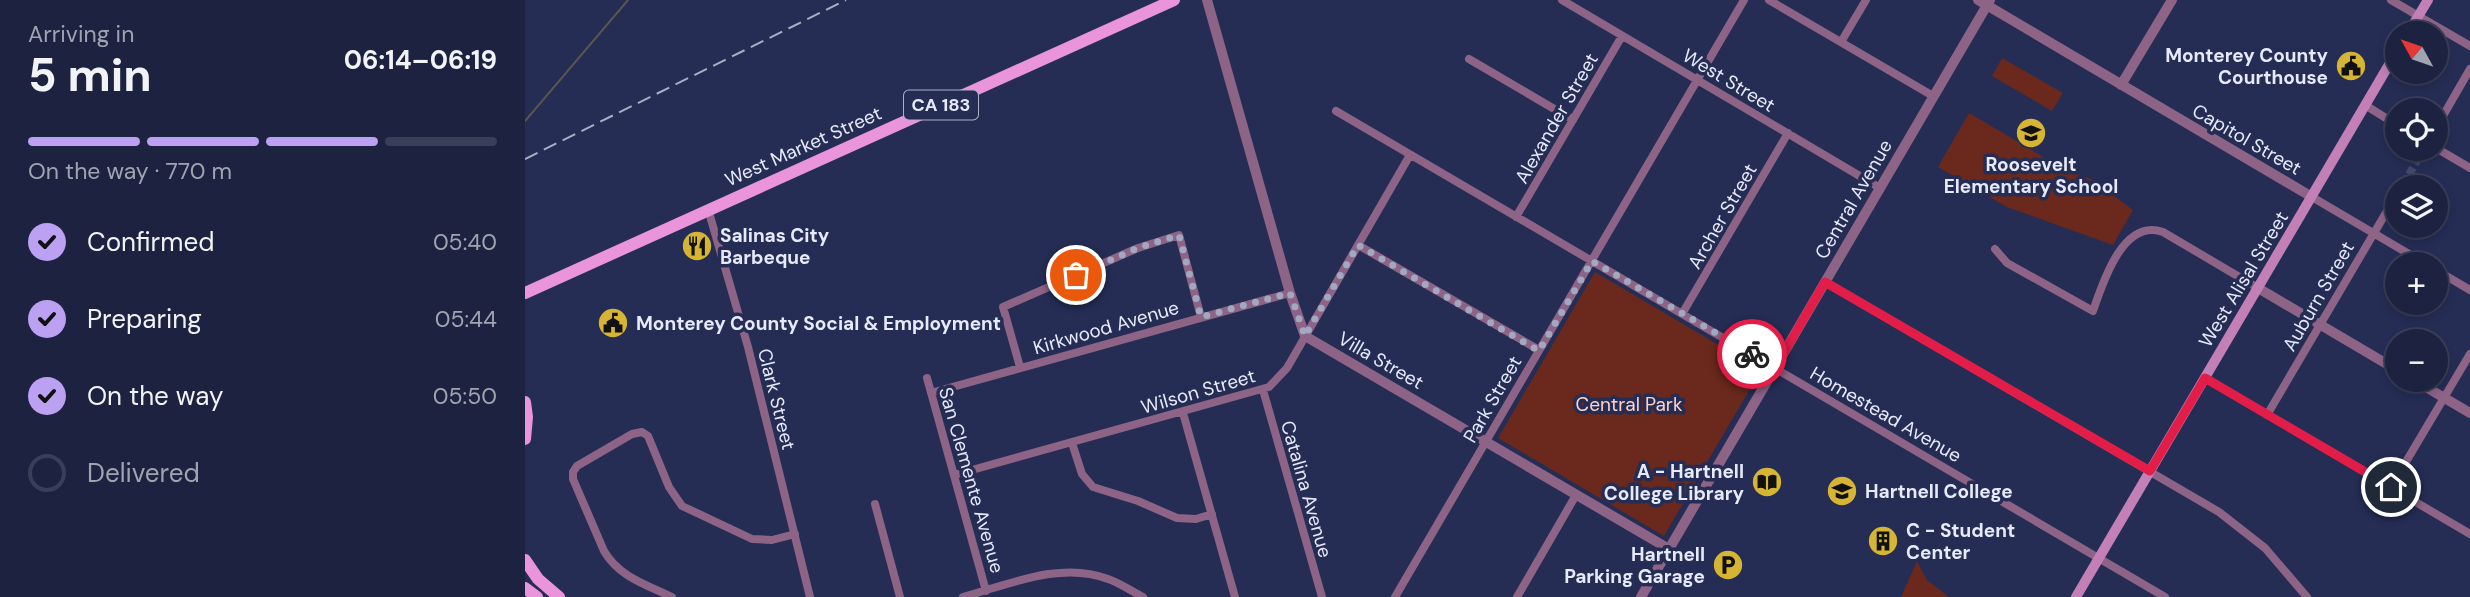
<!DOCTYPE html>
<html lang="en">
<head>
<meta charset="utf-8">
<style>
	:root { --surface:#1c2240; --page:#292f4b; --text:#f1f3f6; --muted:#a0a4b1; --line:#3a3f59; --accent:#bca0f2 }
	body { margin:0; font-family:"DM Sans",sans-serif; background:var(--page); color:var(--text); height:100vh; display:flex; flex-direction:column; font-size:26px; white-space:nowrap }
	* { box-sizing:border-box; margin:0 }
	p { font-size:23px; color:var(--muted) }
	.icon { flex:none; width:38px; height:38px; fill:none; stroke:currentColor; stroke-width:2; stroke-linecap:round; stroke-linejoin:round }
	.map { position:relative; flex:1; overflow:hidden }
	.details { display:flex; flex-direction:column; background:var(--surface); width:525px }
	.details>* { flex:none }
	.needle { width:46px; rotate:310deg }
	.tools { position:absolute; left:1860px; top:21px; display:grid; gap:14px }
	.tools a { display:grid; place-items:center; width:63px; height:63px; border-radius:50%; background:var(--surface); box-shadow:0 4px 10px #0003,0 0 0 2px var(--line); font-size:35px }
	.pin { position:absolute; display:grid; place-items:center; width:60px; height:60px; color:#fff; margin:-30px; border:4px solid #fff; border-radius:50%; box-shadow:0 2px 7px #0007 }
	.courier { position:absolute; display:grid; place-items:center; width:70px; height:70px; margin:-35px; border:5px solid #e11d48; border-radius:50%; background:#fff; color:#222; box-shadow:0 2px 9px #0007 }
	.head em { font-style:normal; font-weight:700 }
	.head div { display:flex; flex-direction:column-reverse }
	.head { display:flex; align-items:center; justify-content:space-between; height:119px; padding:0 28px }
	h1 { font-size:46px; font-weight:700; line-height:52px }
	.bar { display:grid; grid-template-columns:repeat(4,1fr); gap:10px 7px; align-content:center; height:84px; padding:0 28px }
	.bar i { height:9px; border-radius:5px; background:var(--line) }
	.bar .active { background:var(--accent) }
	.bar p { grid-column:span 4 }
	ol { padding:0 28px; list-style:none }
	li { display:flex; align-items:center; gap:21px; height:77px }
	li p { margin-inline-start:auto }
	li .icon { padding:7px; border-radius:50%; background:var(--accent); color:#111; stroke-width:4 }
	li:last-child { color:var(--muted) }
	li i { width:38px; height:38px; border:4px solid var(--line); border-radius:50% }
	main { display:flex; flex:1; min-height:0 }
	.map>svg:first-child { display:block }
	.green { fill:#6a291c }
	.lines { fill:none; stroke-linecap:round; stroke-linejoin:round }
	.stream { stroke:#59564c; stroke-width:2 }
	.minor-tunnel { stroke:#42496e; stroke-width:8; stroke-dasharray:8 4; stroke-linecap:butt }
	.minor { stroke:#8e6486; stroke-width:8 }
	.tertiary { stroke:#8e6486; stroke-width:10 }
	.secondary { stroke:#c280b6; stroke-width:10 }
	.primary { stroke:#ea95db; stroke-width:12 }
	.rail { stroke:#a9aec6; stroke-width:2; stroke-dasharray:14 7; stroke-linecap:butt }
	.done { stroke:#a2a8c0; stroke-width:7; stroke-dasharray:0 12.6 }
	.route { stroke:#e11d48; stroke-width:9 }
	.labels { text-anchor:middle; stroke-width:7; stroke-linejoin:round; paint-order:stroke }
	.shield { fill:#252d55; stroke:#acb1c8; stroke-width:2 }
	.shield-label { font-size:18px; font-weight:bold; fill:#e6eafa }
	.poi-label { font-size:19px; font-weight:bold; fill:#e6eafa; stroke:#252d55; text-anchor:start }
	.street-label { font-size:19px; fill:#e6eafa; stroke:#252d55 }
	.park-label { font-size:19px; fill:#fdd2c7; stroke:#252d55 }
</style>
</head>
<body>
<main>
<section class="details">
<div class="head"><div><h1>5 min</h1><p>Arriving in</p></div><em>06:14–06:19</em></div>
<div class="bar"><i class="active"></i><i class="active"></i><i class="active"></i><i></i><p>On the way · 770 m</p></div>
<ol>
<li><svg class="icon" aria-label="check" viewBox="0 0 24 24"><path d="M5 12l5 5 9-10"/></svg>Confirmed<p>05:40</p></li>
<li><svg class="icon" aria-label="check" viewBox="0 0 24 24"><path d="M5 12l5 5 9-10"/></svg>Preparing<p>05:44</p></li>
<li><svg class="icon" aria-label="check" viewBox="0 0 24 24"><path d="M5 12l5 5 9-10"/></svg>On the way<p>05:50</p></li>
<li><i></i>Delivered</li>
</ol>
</section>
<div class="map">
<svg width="1945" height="597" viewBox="0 0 1945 597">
	<rect width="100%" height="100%" fill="#252d55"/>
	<path class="green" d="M1477 58 1538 93 1527 111 1467 76Z
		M1444 113 1539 169 1582 185 1581 190 1608 210 1588 245 1482 207 1413 167Z
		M1070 272 1236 370 1139 536 973 438Z
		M1392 561 1402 580 1424 597H1376Z"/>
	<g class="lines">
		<path class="stream" d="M0 121 103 0"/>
		<path class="minor-tunnel" d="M1878 185 1896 154"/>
		<path class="minor" d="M1037 0 1355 188
			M1244 0 1408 96
			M1866 0 1945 46
			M1316 42 1341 0
			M944 59 1048 120
			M1840 105 1872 125
			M811 111 1640 597
			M1911 128 1945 69
			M1911 148 1945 168
			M1896 154 1899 149
			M1876 187 1878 185
			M1787 197 1901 264
			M183 209 223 347 285 597
			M991 217 1097 36
			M833 245 1014 350
			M1470 249 1482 263 1568 311C1578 282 1598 218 1638 232L1733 288
			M1911 270 1945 290
			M1300 282 1694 512 1740 548 1782 597
			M1157 314 1263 133
			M495 367 478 307 613 248 654 235 676 317
			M402 378 461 591
			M1680 378 1945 534
			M738 390 797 597
			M406 393 765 293
			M658 413 710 597
			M1742 415 1872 194
			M547 443 557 474 568 487 613 501 652 518 671 519 687 514
			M429 475 744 387 762 368 885 155
			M1866 487 1945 354
			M350 504 375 597
			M147 597C122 585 94 577 79 551L48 479V472L52 466 107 434 117 432 123 436 144 487 157 506 227 539 247 540 270 534
			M438 597C485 584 536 561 583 579 595 583 606 591 618 597
			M870 597 1219 0
			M992 597 1051 495"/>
		<path class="tertiary" d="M682 0 765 293 780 336 1144 549
			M1453 0 1787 197
			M1596 85 1647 0
			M1733 288 1872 370
			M1889 380 1945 413
			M1116 597 1465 0"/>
		<path class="secondary" d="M1883 33 1903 0
			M1551 597 1872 51"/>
		<path class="primary" d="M0 293 649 0
			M0 402 2 417 0 439
			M0 560 13 579 34 597
			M0 588 12 597"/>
		<path class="rail" d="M0 159 321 0"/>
	</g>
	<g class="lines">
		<path class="done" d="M551 275 613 248 654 235 676 317 765 293 780 336 833 245 1014 351 1067 261 1227 354"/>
		<path class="route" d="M1227 354 1250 368 1300 282 1625 471 1680 378 1866 487"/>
	</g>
	<defs>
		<g id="civic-disc" transform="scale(1.575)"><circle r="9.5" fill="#d6b534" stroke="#252d55"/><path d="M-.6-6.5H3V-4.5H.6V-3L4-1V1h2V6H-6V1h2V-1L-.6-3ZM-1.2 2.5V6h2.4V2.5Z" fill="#111"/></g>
		<g id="school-disc" transform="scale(1.575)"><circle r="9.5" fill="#d6b534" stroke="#252d55"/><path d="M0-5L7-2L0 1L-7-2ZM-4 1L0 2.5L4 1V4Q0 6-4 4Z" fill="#111"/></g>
		<g id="restaurant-disc" transform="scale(1.575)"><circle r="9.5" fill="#d6b534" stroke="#252d55"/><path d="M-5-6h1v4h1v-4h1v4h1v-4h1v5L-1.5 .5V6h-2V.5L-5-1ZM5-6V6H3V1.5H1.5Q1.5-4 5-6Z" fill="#111"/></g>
		<g id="library-disc" transform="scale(1.575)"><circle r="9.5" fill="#d6b534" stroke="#252d55"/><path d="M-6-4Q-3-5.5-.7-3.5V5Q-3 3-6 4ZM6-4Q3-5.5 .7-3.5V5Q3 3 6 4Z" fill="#111"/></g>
		<g id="university-disc" transform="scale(1.575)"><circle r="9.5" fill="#d6b534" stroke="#252d55"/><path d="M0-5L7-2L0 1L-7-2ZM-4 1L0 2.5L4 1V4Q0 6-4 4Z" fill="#111"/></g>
		<g id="building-disc" transform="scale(1.575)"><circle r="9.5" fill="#d6b534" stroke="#252d55"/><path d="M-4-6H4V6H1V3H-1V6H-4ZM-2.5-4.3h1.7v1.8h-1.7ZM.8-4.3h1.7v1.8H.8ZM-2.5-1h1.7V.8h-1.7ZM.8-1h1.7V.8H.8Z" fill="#111"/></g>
		<g id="parking-disc" transform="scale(1.575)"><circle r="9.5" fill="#d6b534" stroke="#252d55"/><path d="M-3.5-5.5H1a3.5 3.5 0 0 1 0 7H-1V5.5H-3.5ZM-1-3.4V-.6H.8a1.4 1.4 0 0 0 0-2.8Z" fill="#111"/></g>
	</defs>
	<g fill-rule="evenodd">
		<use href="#civic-disc" x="1826" y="66"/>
		<use href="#school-disc" x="1506" y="133"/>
		<use href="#restaurant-disc" x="172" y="246"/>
		<use href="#civic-disc" x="88" y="323"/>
		<use href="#library-disc" x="1242" y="482"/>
		<use href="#university-disc" x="1317" y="491"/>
		<use href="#building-disc" x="1358" y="541"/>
		<use href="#parking-disc" x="1203" y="565"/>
	</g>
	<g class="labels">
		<rect class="shield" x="379" y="90.5" width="74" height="29" rx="5"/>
		<g class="shield-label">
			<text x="416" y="111">CA 183</text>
		</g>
		<g class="poi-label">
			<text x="1803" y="62" text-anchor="end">Monterey County<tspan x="1803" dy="22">Courthouse</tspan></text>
			<text x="1506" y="171" text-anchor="middle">Roosevelt<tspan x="1506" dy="22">Elementary School</tspan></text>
			<text x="195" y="242">Salinas City<tspan x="195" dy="22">Barbeque</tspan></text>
			<text x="111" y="330">Monterey County Social &amp; Employment</text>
			<text x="1219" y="478" text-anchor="end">A - Hartnell<tspan x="1219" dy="22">College Library</tspan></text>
			<text x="1340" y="498">Hartnell College</text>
			<text x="1381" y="537">C - Student<tspan x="1381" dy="22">Center</tspan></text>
			<text x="1180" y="561" text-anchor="end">Hartnell<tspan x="1180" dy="22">Parking Garage</tspan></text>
		</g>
		<g class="street-label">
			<text transform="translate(1204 80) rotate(31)" y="7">West Street</text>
			<text transform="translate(1031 118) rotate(-60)" y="7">Alexander Street</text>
			<text transform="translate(1722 139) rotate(30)" y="7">Capitol Street</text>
			<text transform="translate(278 146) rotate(-24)" y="7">West Market Street</text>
			<text transform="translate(1328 199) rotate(-60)" y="7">Central Avenue</text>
			<text transform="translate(1197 216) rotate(-60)" y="7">Archer Street</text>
			<text transform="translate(1718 279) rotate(-59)" y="7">West Alisal Street</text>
			<text transform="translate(1793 296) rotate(-60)" y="7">Auburn Street</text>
			<text transform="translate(581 327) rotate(-16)" y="7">Kirkwood Avenue</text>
			<text transform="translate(856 360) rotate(30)" y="7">Villa Street</text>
			<text transform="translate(673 391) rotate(-16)" y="7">Wilson Street</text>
			<text transform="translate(252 399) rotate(76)" y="7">Clark Street</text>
			<text transform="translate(967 399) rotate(-60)" y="7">Park Street</text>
			<text transform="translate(1361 414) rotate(30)" y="7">Homestead Avenue</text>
			<text transform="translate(447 480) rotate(74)" y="7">San Clemente Avenue</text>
			<text transform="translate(782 489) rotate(74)" y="7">Catalina Avenue</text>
		</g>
		<g class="park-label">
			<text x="1104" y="411">Central Park</text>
		</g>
	</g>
</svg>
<div class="tools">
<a><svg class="needle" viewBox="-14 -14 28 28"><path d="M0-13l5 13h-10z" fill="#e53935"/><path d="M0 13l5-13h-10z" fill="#a0a4b1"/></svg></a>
<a><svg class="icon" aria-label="locate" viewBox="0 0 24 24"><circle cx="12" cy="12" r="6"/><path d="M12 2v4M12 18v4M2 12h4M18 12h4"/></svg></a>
<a><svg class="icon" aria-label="layers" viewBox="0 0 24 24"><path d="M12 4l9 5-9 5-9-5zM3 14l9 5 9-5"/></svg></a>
<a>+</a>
<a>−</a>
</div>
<div class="pin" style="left:551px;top:275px;background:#ea580c"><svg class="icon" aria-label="bag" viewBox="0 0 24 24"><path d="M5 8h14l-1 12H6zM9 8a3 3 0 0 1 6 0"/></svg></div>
<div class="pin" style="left:1866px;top:487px;background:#1f2937"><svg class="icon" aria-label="home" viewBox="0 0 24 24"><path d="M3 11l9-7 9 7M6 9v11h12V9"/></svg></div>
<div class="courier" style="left:1227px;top:354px"><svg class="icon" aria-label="bike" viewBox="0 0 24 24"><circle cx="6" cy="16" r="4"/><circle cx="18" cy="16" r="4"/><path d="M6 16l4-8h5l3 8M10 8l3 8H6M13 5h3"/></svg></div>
</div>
</main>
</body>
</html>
